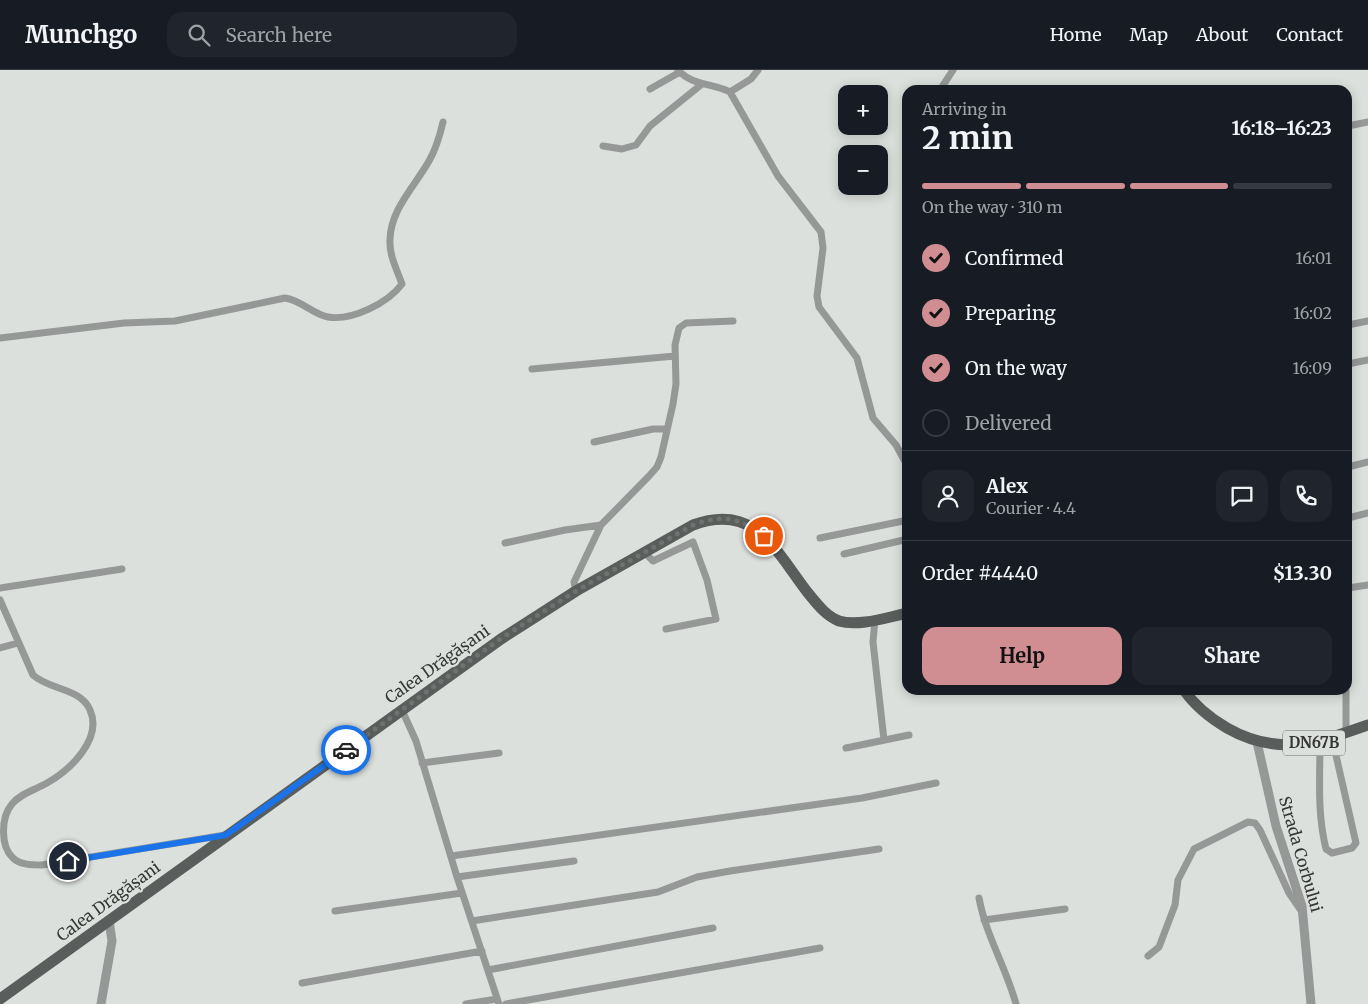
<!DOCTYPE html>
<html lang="en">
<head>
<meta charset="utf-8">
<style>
	:root { --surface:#171b24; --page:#20242c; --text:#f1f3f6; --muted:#9ea1a6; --line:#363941; --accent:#d08e93 }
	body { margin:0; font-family:Merriweather,serif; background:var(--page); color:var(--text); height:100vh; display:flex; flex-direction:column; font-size:19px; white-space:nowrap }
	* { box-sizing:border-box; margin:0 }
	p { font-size:16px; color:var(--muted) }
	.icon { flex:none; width:28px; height:28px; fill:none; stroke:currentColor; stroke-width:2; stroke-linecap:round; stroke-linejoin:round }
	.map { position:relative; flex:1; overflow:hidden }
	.drawer { position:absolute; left:902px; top:15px; width:450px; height:610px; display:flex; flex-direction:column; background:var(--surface); border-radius:15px; box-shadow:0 2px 12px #0003 }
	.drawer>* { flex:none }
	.buttons { position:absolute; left:838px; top:15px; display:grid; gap:10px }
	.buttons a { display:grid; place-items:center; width:50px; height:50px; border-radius:10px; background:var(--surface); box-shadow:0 2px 12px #0003; font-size:25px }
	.pin { position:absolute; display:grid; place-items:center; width:42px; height:42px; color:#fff; margin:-21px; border:2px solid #fff; border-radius:50%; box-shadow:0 1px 5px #0007 }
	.courier { position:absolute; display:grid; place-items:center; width:50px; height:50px; margin:-25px; border:4px solid #1a73e8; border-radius:50%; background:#fff; color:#222; box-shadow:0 1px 6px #0007 }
	.head em { font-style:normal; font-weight:700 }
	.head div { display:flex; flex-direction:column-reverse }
	.head { display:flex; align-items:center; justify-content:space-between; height:85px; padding:0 20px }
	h1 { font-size:32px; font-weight:700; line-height:38px }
	.bar { display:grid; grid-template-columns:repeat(4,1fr); gap:8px 5px; align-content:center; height:60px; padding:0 20px }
	.bar i { height:6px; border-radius:4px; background:var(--line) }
	.bar .active { background:var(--accent) }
	.bar p { grid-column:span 4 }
	.line { display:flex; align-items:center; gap:12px; padding:0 20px; border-top:1px solid var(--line) }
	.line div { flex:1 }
	.round { display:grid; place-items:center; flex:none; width:52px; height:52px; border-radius:15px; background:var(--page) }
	ol { padding:0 20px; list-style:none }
	li { display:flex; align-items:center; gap:15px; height:55px }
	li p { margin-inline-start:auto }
	li .icon { padding:5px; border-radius:50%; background:var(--accent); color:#111; stroke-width:4 }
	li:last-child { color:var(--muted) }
	li i { width:28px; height:28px; border:2px solid var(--line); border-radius:50% }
	.action { display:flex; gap:10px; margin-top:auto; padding:10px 20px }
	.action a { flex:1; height:58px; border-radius:15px; background:var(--accent); color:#111; font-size:20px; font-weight:700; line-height:58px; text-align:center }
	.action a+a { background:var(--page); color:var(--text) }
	header { display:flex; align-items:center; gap:30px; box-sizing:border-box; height:70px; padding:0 25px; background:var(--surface); border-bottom:1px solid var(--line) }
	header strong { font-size:24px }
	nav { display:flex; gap:28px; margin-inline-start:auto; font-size:18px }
	.search { width:350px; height:45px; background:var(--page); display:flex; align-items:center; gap:12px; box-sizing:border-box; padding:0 18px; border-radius:15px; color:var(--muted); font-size:19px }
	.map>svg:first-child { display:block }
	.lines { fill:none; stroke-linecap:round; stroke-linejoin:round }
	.minor { stroke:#959897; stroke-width:7 }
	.tertiary { stroke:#959897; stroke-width:9 }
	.primary { stroke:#595e5c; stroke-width:11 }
	.done { stroke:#6f726f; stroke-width:5; stroke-dasharray:0 9 }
	.route { stroke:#1a73e8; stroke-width:6 }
	.labels { text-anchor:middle; stroke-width:4.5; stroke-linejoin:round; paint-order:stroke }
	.shield { fill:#dce0dc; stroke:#676967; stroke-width:1 }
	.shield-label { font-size:15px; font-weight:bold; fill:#353635 }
	.street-label { font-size:16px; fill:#353635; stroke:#dce0dc }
</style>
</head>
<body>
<header>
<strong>Munchgo</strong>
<div class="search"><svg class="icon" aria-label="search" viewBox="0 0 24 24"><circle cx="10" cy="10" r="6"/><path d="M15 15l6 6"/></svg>Search here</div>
<nav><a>Home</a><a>Map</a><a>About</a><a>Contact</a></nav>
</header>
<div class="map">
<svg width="1368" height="934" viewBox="0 0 1368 934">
	<rect width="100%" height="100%" fill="#dce0dc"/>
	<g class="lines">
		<path class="minor" d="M678 0C692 16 713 13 730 22L778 106 821 162 823 178 817 226 819 237 857 288 873 348 896 375 908 397
			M650 19 680 2
			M940 20 953 0
			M730 22 751 9 758 0
			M1348 56 1368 52
			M603 76 622 79 636 75 650 56 702 14
			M1348 255 1368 251
			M0 268 124 253 175 251 285 228C301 230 312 244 328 247 352 251 388 233 402 214 397 200 389 185 390 170 390 140 415 116 429 91 436 79 440 65 443 52
			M1348 294 1368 290
			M532 299 675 286
			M594 372 653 359H667
			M1348 397 1368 392
			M1348 448 1368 443
			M820 468 908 450
			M505 473 565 460 601 455
			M644 482 653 491 693 472 707 510 716 549 666 559
			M844 484 908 469
			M0 518 122 499
			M1348 518 1368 515
			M576 521 574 512 601 455 649 406 657 397 661 387 673 334 676 314 675 275 679 258 686 253 733 251
			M0 530 33 605C49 620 81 618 90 640 103 669 70 700 47 713 35 720 21 723 12 734 1 747 0 776 13 788 20 795 32 795 42 795L225 765
			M875 549 873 572 884 670
			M0 578 18 573
			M1346 620V663
			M402 640 416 671 457 807 499 934
			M1320 672C1320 708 1317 743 1326 779L1332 783 1352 778 1356 773 1332 668
			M846 678 909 665
			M422 693 499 683
			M451 786 862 728 936 713
			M457 807 574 791
			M979 828C986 866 1006 897 1016 934
			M335 841 462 823
			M984 850 1065 839
			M472 851 658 822 697 807 730 801 879 779
			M1148 886 1159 877 1175 835 1178 810 1194 779 1248 752 1255 753 1260 760 1289 823 1302 842
			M488 900 713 858
			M302 913 482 881
			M466 934 497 929
			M506 934 820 878"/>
		<path class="tertiary" d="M1257 672 1276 756 1302 836 1311 934
			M101 934 112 871 109 850"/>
		<path class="primary" d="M1184 620C1195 636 1210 648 1227 658 1278 687 1317 673 1368 655
			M0 929 501 569 576 521 693 455C755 432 775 480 808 523 817 534 826 546 839 551 859 557 888 547 908 543"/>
	</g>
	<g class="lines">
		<path class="done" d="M346 680 500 569 576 521 693 455C723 444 738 447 764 466"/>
		<path class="route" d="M68 791 226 765 346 680"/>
	</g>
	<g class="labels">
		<rect class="shield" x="1283" y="660.5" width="62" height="25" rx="4"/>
		<g class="shield-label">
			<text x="1314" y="678">DN67B</text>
		</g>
		<g class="street-label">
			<text transform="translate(437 594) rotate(-35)" y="6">Calea Drăgășani</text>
			<text transform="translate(1301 784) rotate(74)" y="6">Strada Corbului</text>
			<text transform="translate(108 831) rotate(-36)" y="6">Calea Drăgășani</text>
		</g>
	</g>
</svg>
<div class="buttons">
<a>+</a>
<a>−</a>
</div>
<div class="pin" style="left:764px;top:466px;background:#ea580c"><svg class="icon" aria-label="bag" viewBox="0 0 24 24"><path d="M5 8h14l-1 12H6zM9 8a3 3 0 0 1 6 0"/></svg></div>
<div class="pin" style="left:68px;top:791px;background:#1f2937"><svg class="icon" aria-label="home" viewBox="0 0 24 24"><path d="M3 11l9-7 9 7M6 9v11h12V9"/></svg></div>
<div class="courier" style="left:346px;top:680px"><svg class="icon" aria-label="car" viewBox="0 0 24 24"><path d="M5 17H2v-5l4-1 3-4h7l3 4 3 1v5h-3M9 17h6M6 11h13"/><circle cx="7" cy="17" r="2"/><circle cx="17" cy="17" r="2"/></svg></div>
<section class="drawer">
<div class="head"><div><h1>2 min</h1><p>Arriving in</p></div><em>16:18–16:23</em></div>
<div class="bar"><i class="active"></i><i class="active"></i><i class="active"></i><i></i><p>On the way · 310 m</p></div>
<ol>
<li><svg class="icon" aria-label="check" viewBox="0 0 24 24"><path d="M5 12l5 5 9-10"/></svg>Confirmed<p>16:01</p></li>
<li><svg class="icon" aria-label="check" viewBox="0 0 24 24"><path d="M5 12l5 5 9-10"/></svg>Preparing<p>16:02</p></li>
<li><svg class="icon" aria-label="check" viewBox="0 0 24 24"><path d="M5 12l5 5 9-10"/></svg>On the way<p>16:09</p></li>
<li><i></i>Delivered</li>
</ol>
<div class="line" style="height:90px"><a class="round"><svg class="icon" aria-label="person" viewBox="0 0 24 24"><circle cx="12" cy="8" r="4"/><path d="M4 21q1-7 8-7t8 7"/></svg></a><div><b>Alex</b><p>Courier · 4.4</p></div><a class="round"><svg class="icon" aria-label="chat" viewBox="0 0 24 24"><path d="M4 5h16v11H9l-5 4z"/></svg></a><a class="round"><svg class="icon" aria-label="phone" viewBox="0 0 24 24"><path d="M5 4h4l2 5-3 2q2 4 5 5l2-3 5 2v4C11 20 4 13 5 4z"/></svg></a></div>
<div class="line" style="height:65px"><div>Order #4440</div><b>$13.30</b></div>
<div class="action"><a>Help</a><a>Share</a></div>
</section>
</div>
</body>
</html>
